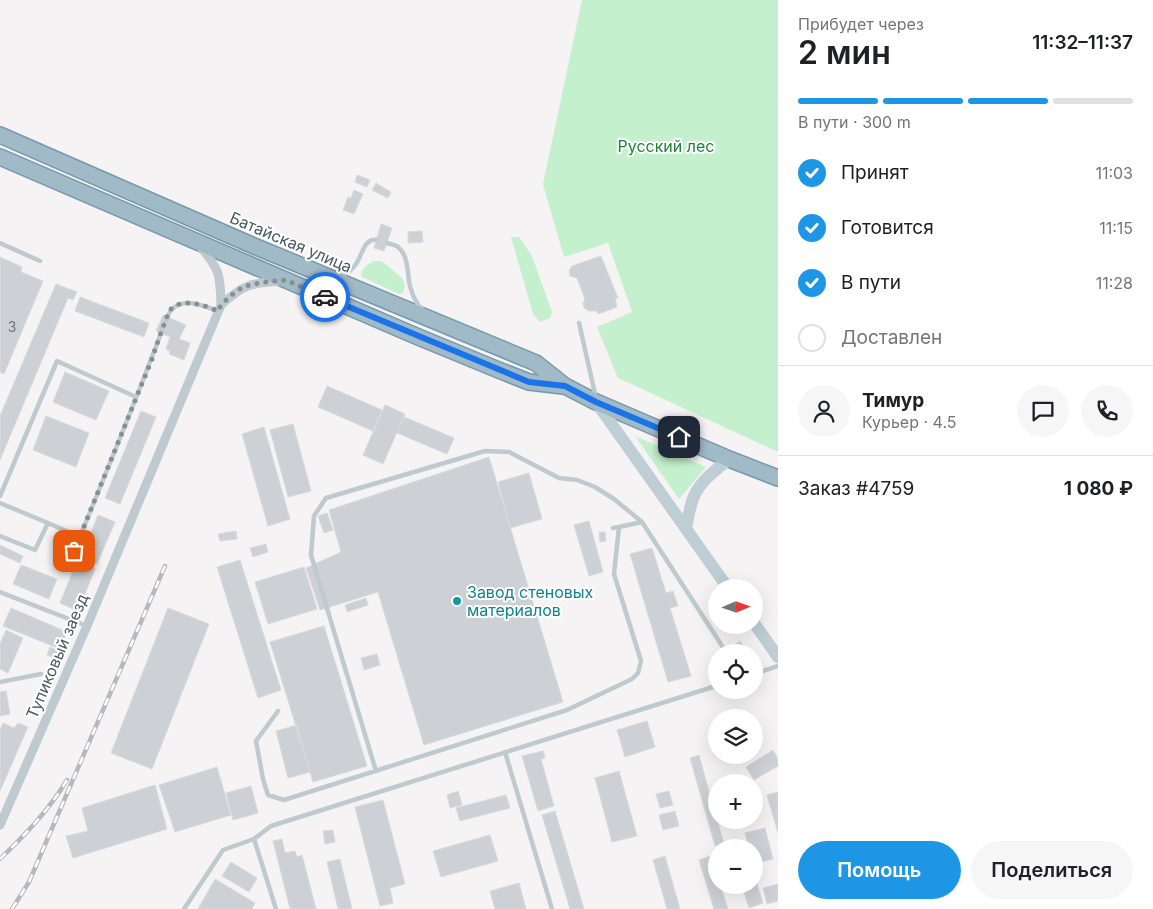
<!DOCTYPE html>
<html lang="ru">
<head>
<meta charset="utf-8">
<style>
	:root { --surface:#fff; --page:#f6f6f6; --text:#202124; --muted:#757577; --line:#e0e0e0; --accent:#1d97e5 }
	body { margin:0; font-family:Inter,sans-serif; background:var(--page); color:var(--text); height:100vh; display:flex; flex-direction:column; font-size:19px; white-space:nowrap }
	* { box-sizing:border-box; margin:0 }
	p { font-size:16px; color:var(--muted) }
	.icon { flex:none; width:28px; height:28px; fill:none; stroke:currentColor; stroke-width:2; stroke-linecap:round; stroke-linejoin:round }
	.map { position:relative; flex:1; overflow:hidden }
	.panel { display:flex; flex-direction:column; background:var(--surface); width:375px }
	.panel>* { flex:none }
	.needle { width:32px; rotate:88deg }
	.fabs { position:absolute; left:708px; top:579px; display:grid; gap:10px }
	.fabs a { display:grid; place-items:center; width:55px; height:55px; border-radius:50%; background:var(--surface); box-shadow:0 5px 20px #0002; font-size:25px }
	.pin { position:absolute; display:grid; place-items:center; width:42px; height:42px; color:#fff; margin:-21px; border-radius:10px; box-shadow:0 2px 8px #0006 }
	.courier { position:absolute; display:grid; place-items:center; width:50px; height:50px; margin:-25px; border:4px solid #1a73e8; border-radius:50%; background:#fff; color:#222; box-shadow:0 1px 6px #0007 }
	.head em { font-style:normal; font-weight:600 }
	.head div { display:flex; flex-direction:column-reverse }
	.head { display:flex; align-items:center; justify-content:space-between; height:85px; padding:0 20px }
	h1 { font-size:32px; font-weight:600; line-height:38px }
	.bar { display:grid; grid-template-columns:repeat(4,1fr); gap:8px 5px; align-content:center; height:60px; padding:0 20px }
	.bar i { height:6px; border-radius:4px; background:var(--line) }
	.bar .selected { background:var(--accent) }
	.bar p { grid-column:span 4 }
	.line { display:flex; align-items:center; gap:12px; padding:0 20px; border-top:1px solid var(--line) }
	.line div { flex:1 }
	.round { display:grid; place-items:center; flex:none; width:52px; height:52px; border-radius:26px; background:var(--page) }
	ol { padding:0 20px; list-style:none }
	li { display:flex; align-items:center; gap:15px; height:55px }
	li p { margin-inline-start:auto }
	li .icon { padding:5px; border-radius:50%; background:var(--accent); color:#fff; stroke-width:4 }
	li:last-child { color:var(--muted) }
	li i { width:28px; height:28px; border:2px solid var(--line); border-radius:50% }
	.button { display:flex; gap:10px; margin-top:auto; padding:10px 20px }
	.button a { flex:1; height:58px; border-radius:30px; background:var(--accent); color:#fff; font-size:20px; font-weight:600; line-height:58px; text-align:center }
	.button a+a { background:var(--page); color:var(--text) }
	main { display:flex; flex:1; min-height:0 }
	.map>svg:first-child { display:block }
	.green { fill:#c4f0cd }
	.building { fill:#cdd1d5; stroke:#d7dade }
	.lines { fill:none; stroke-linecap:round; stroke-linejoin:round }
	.trunk-casing { stroke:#7799ac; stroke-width:18 }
	.service { stroke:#becacf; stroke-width:4.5 }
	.minor { stroke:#becacf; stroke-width:9 }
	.secondary { stroke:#bfcdd4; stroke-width:12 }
	.trunk { stroke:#a0bac8; stroke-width:15 }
	.rail-casing { stroke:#b5b9bd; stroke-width:4.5 }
	.rail { stroke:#fff; stroke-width:2.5; stroke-dasharray:8; stroke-linecap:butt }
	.done { stroke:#869093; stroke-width:5; stroke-dasharray:0 9 }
	.route { stroke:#1a73e8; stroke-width:6 }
	.culture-dot { fill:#0f9aa8; stroke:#fff; stroke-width:2 }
	.labels { text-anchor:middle; stroke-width:4; stroke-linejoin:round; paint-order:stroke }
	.number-label { font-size:14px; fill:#6b787d }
	.park-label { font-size:16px; fill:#19843c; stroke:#fff }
	.street-label { font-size:16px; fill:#4a5a60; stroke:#fff }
	.culture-label { font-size:16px; fill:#0d838f; stroke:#fff; text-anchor:start }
</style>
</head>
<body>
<main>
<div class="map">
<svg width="778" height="909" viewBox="0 0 778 909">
	<rect width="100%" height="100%" fill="#f5f3f3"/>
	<path class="green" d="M582 0H778V452L618 378 597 327 632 312 608 243 564 257 543 184Z
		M511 237H519L532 256 552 312 550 318 540 322 533 314Z
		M374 261H379L383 262 402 278 405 286 403 293 399 294 362 277 361 273C364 267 368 264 374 261Z
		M635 436 706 467 679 499Z"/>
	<path class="building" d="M357 175 370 180 367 187 355 182Z
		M376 183 391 192 388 198 372 190Z
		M354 190 363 194 354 214 343 210 348 197 351 198Z
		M381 224 392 228 384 251 374 248Z
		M422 231 423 242 408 243V232Z
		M601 256 618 298 615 299 617 307 598 314 597 311H589L584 308 583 303 585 299 577 278 570 276 569 271 572 266Z
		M0 257 22 267 21 272 43 281 4 374 0 372Z
		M56 284 77 292 73 300 68 298 0 460V416Z
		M80 297 149 323 144 337 75 311Z
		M163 315 186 325 179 339 190 343 184 360 169 354 170 351 166 349 170 337 156 331Z
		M65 372 109 391 96 420 53 402Z
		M327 386 382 410 373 431 318 407Z
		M385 405 405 414 383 464 363 455Z
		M141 411 156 417 120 504 105 498Z
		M46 416 89 433 76 467 33 450Z
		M404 417 454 438 447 454 397 433Z
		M293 424 311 491 288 497 270 430Z
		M264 427 290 519 268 526 242 434Z
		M489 457 563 702 424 745 378 592 320 610 306 568 341 552 329 510Z
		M529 473 542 519 510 528 498 482Z
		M327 513 333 530 324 533 318 516Z
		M98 515 115 522 97 564 81 558Z
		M589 521 603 572 589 576 574 525Z
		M236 531 237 539 220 541 218 534Z
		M599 532H605L606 541 600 542Z
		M266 544 268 552 253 557 250 548Z
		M0 545 23 556 20 563 0 554Z
		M652 548 666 593 673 591 678 606 670 608 691 676 668 682 630 554Z
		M240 560 281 690 258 698 217 567Z
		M77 561 95 569 78 611 60 603Z
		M21 565 57 579 49 599 13 584Z
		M304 567 317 609 268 624 255 582Z
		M366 598 368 605 347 612 345 605Z
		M11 608 67 632 60 649 3 626Z
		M168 608 209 624 152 769 111 753Z
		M324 626 367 766 313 782 270 642Z
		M6 630 23 638 8 673 0 669V644Z
		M740 641 744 647 736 652H734L730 648Z
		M50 647 59 651 55 658 47 655Z
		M377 654 380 665 364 670 361 658Z
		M6 691 10 714 0 716V692Z
		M647 721 655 747 625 757 617 730Z
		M3 723 14 728 18 723 28 727 0 791V730Z
		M297 725 310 772 288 778 276 731Z
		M773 750 778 759V766L754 780 746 767Z
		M543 751 545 758 541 759 554 806 538 811 522 756Z
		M699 755 716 817V820H717L724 843 715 846 690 758Z
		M217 767 231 815 175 832 159 785Z
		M619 771 637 836 612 842 595 778Z
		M155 785 167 829 73 858 66 836 88 831 82 808Z
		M251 786 258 813 233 820 226 793Z
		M458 791 462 805 450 808 447 795Z
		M669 791 673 805 660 808 656 794Z
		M778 792V833L767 795Z
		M506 795 510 808 460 821 456 808Z
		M383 800 405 884 390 888 393 903 380 906 355 807Z
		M555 811 584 909H570L542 815Z
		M675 811 679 826 663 830 659 815Z
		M765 828 773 859 762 862 763 870 756 871 754 863V848H749L745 833Z
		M333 830 335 842 325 844 323 831Z
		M490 835 498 861 441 877 433 851Z
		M282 839 285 853 295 851 297 857 302 855 316 909H290L273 841Z
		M665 856 680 909H667L653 860Z
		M711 856 716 872V885H720L728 909H714L699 860Z
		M340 859 352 909H338L327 862Z
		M231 862 257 878 249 892 222 876Z
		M754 874 763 903 749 908 742 885H754Z
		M215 879 255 903 252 909H198Z
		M519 883 526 909H495L490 891Z
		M778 884V901L767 904 763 888Z"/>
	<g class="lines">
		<g class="trunk-casing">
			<path id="trunk" d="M0 135 254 246 536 363 565 386 596 402 729 459 778 478
				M0 157 416 336 501 371 529 382 563 386"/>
		</g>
		<path class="service" d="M0 243 40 261
			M387 243C390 244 396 245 398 247 409 256 407 274 410 286 412 294 417 305 424 311
			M339 276C346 274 352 271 356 264 362 256 364 238 376 240
			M579 323 596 398
			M0 496 57 361 136 397
			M0 503 48 523
			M613 528 619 527 642 522 726 652
			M0 536 35 550 48 523 80 537
			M68 566C97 495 126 425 153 354 157 346 167 313 172 309 185 297 204 306 218 311
			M0 592 87 626
			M754 674 778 666
			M0 682 41 674
			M278 711 256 741 263 779 268 795 284 800 567 710 632 679 638 673 641 661 614 574 619 527
			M505 752 552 909
			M376 771 311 555 314 516 326 498 485 451 509 452 559 478 577 480 595 487 614 499 642 522
			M184 909 223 850 254 839
			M276 909 254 839 271 826 716 686"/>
		<path class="minor" d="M199 245C220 270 220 273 221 305
			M0 825 87 626 221 305C244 284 251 283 281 281"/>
		<path class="secondary" d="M596 402 728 588
			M686 529C688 517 690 504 695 494 702 480 717 469 729 459
			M754 623 778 657"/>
		<use href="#trunk" class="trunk"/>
		<g class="rail-casing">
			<path id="rail" d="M0 859C25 835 49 810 67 780
				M12 909 29 882 44 847 165 566"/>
		</g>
		<use href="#rail" class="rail"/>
	</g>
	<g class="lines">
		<path class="done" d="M74 551C100 487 126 423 152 359 155 350 167 313 171 309 184 297 205 306 218 311L221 305 234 293 243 287 254 284 265 282 286 280 325 297"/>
		<path class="route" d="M325 297 529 382 565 386 596 402 679 437"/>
	</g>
	<circle class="culture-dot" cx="457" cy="601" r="5"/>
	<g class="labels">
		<g class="number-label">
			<text x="12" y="332">3</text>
		</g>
		<g class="park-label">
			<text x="666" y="152">Русский лес</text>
		</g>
		<g class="street-label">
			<text transform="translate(291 242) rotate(23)" y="6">Батайская улица</text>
			<text transform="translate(57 656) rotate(-67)" y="6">Тупиковый заезд</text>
		</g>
		<g class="culture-label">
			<text x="467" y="598">Завод стеновых<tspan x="467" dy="18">материалов</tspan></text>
		</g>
	</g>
</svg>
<div class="fabs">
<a><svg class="needle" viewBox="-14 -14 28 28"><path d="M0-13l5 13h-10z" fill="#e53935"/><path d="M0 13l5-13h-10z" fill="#757577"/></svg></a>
<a><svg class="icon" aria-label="locate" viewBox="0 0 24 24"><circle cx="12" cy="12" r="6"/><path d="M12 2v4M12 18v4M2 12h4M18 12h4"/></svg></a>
<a><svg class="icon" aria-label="layers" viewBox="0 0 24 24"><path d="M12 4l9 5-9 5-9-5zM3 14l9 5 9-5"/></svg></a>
<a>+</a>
<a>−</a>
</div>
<div class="pin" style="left:74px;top:551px;background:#ea580c"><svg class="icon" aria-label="bag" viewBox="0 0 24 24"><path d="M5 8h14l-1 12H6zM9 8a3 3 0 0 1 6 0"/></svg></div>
<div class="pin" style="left:679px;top:437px;background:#1f2937"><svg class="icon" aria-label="home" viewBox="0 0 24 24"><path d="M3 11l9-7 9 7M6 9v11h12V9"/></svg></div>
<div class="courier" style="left:325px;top:297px"><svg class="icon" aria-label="car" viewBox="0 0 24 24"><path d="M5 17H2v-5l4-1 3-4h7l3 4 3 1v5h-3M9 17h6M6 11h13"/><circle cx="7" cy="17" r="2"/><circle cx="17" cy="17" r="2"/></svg></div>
</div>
<section class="panel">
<div class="head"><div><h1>2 мин</h1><p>Прибудет через</p></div><em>11:32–11:37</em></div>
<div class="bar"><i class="selected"></i><i class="selected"></i><i class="selected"></i><i></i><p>В пути · 300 m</p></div>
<ol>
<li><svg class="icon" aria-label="check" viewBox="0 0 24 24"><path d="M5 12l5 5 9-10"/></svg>Принят<p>11:03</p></li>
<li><svg class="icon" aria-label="check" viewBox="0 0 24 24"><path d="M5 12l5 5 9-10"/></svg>Готовится<p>11:15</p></li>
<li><svg class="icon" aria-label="check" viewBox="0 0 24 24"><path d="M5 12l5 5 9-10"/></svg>В пути<p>11:28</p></li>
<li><i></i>Доставлен</li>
</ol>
<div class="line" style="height:90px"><a class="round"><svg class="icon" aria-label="person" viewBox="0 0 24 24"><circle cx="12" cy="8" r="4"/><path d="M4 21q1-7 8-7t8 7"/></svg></a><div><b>Тимур</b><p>Курьер · 4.5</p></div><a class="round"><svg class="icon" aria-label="chat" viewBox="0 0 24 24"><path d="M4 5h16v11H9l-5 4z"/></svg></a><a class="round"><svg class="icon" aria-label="phone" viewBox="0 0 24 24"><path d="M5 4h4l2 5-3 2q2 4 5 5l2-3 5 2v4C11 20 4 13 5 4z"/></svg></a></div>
<div class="line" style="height:65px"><div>Заказ #4759</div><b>1 080 ₽</b></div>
<div class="button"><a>Помощь</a><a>Поделиться</a></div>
</section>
</main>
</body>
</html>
